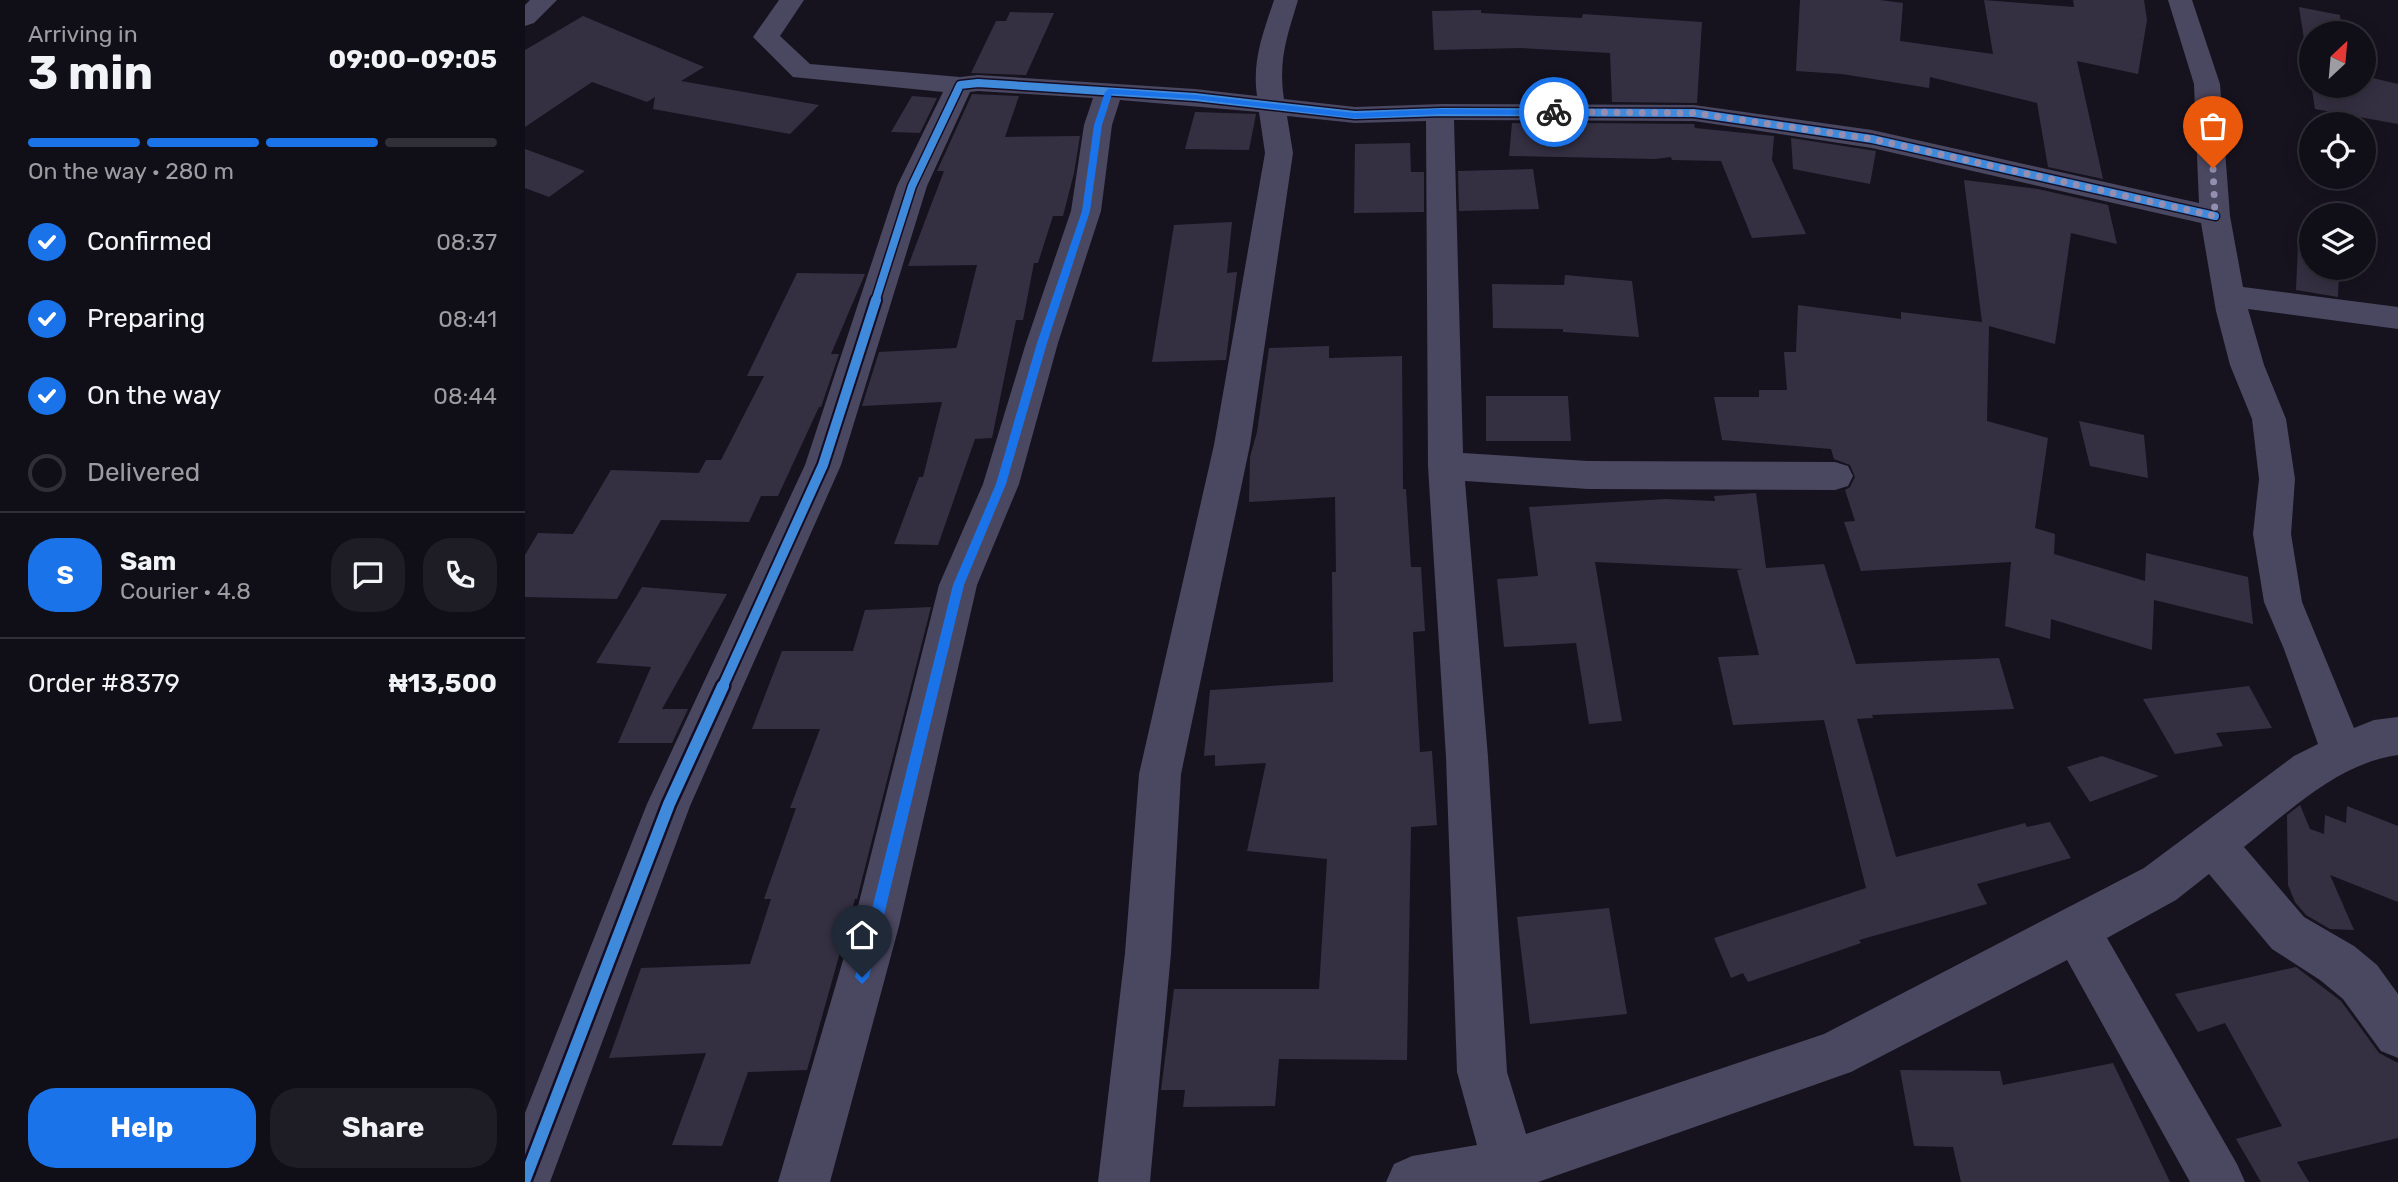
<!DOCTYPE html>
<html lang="en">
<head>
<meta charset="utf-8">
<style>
	:root { --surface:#100e17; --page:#1e1c24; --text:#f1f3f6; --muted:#9c9ca1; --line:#302e36; --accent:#1a73e8 }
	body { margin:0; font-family:Rubik,sans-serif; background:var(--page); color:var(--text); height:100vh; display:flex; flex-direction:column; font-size:26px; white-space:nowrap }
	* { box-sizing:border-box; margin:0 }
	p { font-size:23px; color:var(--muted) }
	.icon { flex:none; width:38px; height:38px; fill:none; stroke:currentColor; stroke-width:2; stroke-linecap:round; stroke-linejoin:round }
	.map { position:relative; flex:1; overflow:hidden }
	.side { display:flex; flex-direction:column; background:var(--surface); width:525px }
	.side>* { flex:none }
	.needle { width:46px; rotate:26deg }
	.tools { position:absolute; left:1774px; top:21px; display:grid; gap:14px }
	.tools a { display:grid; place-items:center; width:77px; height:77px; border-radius:50%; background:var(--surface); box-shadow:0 4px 18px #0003,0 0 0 2px var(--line); font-size:35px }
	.pin { position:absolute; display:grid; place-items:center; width:60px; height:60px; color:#fff; margin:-72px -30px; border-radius:50% 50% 50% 0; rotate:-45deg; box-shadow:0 0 7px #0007 }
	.pin .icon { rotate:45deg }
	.courier { position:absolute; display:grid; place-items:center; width:70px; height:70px; margin:-35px; border:5px solid #1a73e8; border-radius:50%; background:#fff; color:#222; box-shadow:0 2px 9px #0007 }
	.summary em { font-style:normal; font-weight:700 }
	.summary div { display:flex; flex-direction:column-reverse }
	.summary { display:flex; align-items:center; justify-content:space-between; height:119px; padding:0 28px }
	h1 { font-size:46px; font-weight:700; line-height:52px }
	.bar { display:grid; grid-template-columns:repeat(4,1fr); gap:10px 7px; align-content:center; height:84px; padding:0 28px }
	.bar i { height:9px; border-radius:5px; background:var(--line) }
	.bar .on { background:var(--accent) }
	.bar p { grid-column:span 4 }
	.line { display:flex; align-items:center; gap:18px; padding:0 28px; border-top:2px solid var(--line) }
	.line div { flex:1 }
	.round { display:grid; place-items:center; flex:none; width:74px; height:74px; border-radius:28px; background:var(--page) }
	ol { padding:0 28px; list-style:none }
	li { display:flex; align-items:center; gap:21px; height:77px }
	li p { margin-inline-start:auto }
	li .icon { padding:7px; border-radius:50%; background:var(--accent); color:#fff; stroke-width:4 }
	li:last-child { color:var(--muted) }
	li i { width:38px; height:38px; border:4px solid var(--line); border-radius:50% }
	.cta { display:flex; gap:14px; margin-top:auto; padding:14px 28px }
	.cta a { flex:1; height:80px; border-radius:28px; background:var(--accent); color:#fff; font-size:28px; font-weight:700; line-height:80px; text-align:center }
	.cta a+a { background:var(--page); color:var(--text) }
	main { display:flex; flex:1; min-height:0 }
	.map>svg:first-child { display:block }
	.building { fill:#343042 }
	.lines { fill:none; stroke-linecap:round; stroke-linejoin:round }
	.street { fill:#4a4760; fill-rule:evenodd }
	.cycleway-far2-casing { stroke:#130d25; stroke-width:11 }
	.cycleway-far1-casing { stroke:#130d25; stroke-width:14 }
	.cycleway-casing { stroke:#130d25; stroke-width:17 }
	.cycleway-far2 { stroke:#408adc; stroke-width:8 }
	.cycleway-far1 { stroke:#408adc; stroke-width:10 }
	.cycleway { stroke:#408adc; stroke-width:12 }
	.route { fill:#1a73e8 }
	.done { stroke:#958eb1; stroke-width:7; stroke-dasharray:0 12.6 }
</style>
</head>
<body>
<main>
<section class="side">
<div class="summary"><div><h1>3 min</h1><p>Arriving in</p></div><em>09:00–09:05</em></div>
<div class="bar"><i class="on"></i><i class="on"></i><i class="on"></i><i></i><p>On the way · 280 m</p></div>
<ol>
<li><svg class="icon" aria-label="check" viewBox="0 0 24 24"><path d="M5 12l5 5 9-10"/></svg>Confirmed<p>08:37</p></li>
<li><svg class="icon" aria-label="check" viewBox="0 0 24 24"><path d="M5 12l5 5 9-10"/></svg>Preparing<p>08:41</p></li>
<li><svg class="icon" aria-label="check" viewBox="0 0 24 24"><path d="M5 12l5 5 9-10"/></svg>On the way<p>08:44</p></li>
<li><i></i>Delivered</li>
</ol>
<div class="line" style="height:126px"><b class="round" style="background:var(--accent);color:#fff">S</b><div><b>Sam</b><p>Courier · 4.8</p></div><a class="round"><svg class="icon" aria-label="chat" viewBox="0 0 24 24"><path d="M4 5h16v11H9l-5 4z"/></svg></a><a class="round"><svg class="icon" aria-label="phone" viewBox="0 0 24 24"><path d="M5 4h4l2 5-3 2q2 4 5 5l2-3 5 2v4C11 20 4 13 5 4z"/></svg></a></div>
<div class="line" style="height:91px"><div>Order #8379</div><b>₦13,500</b></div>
<div class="cta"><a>Help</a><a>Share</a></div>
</section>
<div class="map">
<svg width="1873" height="1182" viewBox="0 0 1873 1182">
	<rect width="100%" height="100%" fill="#16131f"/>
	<path class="building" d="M1275 0H1355L1378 3 1375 41 1468 54 1459 0 1549 7 1548 0H1619L1622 20 1613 74 1552 61 1578 179 1523 167 1512 103 1405 77 1404 88 1317 74 1271 71Z
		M1774 7 1815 15 1817 33H1787V86H1839V76L1873 84V124L1790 109Z
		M956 10V13L1057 18 1058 14 1177 22 1172 103 1087 102 1085 53 995 48 909 50 907 11Z
		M485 12 529 13 501 75 446 73 471 21H481Z
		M58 16 179 67 156 81 294 105 265 134 128 109 130 97 122 102 67 82 0 127V50Z
		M447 94 494 96 480 137 555 136 549 173 538 216H528L513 263H509L498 320H491L467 438 450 439 413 545 369 544 394 477H398L417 402 337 406 354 352 431 348 432 346 452 265 383 266 419 171H412Z
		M387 96 412 98 395 133 366 132Z
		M670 112 731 114 724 150 660 149Z
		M987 123 1060 126V123L1169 124 1170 128 1249 136 1247 160 1281 234 1227 238 1196 161 1147 160 1146 157 1130 159 984 156Z
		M1266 138 1351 151 1345 184 1268 169Z
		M885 143 886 172H899V212L829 213 830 144Z
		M0 149 60 171 24 197 0 188Z
		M1008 169 1014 209 934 211 933 171Z
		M1439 180 1513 189 1583 205 1592 244 1546 233 1530 344 1464 326 1462 421 1523 438 1510 528 1530 534 1529 554 1620 581 1621 553 1723 577 1728 624 1629 600 1627 650 1526 619 1525 639 1480 626 1486 562 1336 571 1319 522 1330 521 1320 490 1325 487 1330 477 1325 465 1309 459 1306 449 1197 440 1189 397H1234V390H1262L1259 352H1271L1273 305 1376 319V312L1457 322Z
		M707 222 702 273 712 272 701 360 627 362 649 225Z
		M1773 245 1787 248V268H1814L1813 297 1771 290Z
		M272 273 340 274 306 354H314L296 407H294L253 496H236L224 522 136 520 92 599 0 597V555L13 533 48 534 86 470 174 473 181 460H196L239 376H222Z
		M1040 275 1107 281 1114 337 1038 332V329L968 328 967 284 1039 285Z
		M804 346V358L877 356 878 489H881L886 567H896L900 631 888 632 895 752 907 751 912 825 886 827 882 1060 754 1059 750 1106 658 1107 660 1090H636L649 989H794L802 859 722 851 741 763 690 766V755L679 756 685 690 808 682 807 572H811L810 497 724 502 725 457 732 432 744 348Z
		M961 396H1043L1046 441H961Z
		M1554 421 1619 435 1623 478 1565 466Z
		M1231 493 1241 568 1299 564 1331 664 1474 658 1489 709 1347 715 1348 718 1332 719 1371 857 1500 823 1502 827 1525 822 1546 858 1452 884 1462 904 1334 940 1336 943 1223 982 1218 973 1206 978 1189 938 1341 888 1299 720 1208 725 1193 657 1234 655 1212 570 1218 569 1070 562 1097 721 1064 724 1051 643 979 647 972 579 1013 576 1004 507 1141 499 1190 501 1189 496Z
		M117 587 202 594 137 709H163L147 743H93L126 667 71 663Z
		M406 607 332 899H330L282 1070 223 1072 197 1146 147 1145 181 1053 84 1058 116 968 225 964 246 899H239L271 808H265L295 729H227L257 651H328L340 610Z
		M1724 686 1747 728 1691 733 1698 746 1650 754 1618 699Z
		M1577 756 1634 776 1565 802 1542 767Z
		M1775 805 1785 829 1799 834 1800 815 1821 823 1822 806 1873 826V902L1805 875 1829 930 1805 929 1781 915 1770 902 1763 885 1762 815Z
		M1084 908 1102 1014 1005 1024 992 917Z
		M1771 967 1816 1001 1854 1053 1873 1063V1138L1772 1162 1784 1182H1736L1711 1139 1757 1126 1700 1023 1673 1032 1650 994Z
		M1588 1063 1645 1182H1436L1428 1147 1389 1146 1375 1070 1475 1071 1478 1085Z"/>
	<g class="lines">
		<path class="street" d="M5 0H32L9 23 0 26V5Z
			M254 0H279L255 36 285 64 435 77 453 75 670 89 732 96C727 60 738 34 749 0H773C762 37 753 60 759 99L830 107 917 104 1169 105 1347 130 1674 203 1669 84 1643 0H1667L1695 84 1705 216 1718 287 1873 307V329L1723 309 1739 365 1761 419 1770 479 1766 534 1777 602 1829 728 1849 720 1873 717V755C1813 763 1765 811 1719 847L1779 917 1829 946 1852 965 1873 994V1058L1856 1051 1818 999 1795 980 1747 949 1684 874 1651 900 1582 938 1712 1164 1720 1182H1665L1542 960 1326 1072 1013 1182H861L869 1164 887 1156 952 1145 932 1072 921 757 903 466 901 121 830 123 762 116 768 153 725 445 656 774 646 953 625 1182H573L600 953 614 774 689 445 740 153 734 112 595 100 587 125 576 211 533 343 494 484 452 585 374 926 305 1182H253L328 926 414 585 458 484 501 343 546 211 559 125 568 98 453 91 445 92 402 186 316 465 165 806 25 1182H0V1113L122 804 280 465 372 186 418 92 268 77 228 37ZM929 120 1169 121 1347 148 1676 223 1691 311 1705 365 1727 419 1734 479 1728 534 1739 602 1759 649 1793 744 1769 756 1619 868 1299 1034 1001 1134 982 1072 963 757 940 481 1063 489 1310 490 1323 486 1328 476 1323 466 1310 462 1063 461 938 453Z"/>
		<g class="cycleway-far2-casing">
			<path id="cycleway-far2" d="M350 302 387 186 435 85 453 83 670 97 830 115 917 112 1169 113 1347 139 1690 216"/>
		</g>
		<g class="cycleway-far1-casing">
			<path id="cycleway-far1" d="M197 688 298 465 351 300"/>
		</g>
		<g class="cycleway-casing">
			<path id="cycleway" d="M0 1179 144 804 198 686"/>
		</g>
		<use href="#cycleway-far2" class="cycleway-far2"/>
		<use href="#cycleway-far1" class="cycleway-far1"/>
		<use href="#cycleway" class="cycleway"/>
	</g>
	<path class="route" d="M584 89 670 95 830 113 917 109 1029 110 1033 112 1029 115 917 114 830 118 670 99 587 94 577 125 565 211 522 343 481 484 439 585 344 977 337 984 330 977 428 585 471 484 512 343 557 211 569 125 580 92Z"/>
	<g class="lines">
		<path class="done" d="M1029 112 1169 113 1347 139 1690 216 1688 168"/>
	</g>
</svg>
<div class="tools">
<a><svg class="needle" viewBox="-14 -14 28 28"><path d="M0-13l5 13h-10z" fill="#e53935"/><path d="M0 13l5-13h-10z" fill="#9c9ca1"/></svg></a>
<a><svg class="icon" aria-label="locate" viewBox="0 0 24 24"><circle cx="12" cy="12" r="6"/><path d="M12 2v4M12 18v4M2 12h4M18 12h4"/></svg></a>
<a><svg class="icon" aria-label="layers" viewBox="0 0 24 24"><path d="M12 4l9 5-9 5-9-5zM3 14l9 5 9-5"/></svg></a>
</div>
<div class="pin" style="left:1688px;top:168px;background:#ea580c"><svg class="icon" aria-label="bag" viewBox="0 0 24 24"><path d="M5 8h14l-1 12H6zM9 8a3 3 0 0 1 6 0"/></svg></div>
<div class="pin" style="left:337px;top:977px;background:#1f2937"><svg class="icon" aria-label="home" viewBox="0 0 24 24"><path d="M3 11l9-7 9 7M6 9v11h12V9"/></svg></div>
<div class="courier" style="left:1029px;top:112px"><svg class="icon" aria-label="bike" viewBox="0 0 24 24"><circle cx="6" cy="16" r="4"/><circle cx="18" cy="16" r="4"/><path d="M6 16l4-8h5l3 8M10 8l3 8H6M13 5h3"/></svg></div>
</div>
</main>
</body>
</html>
